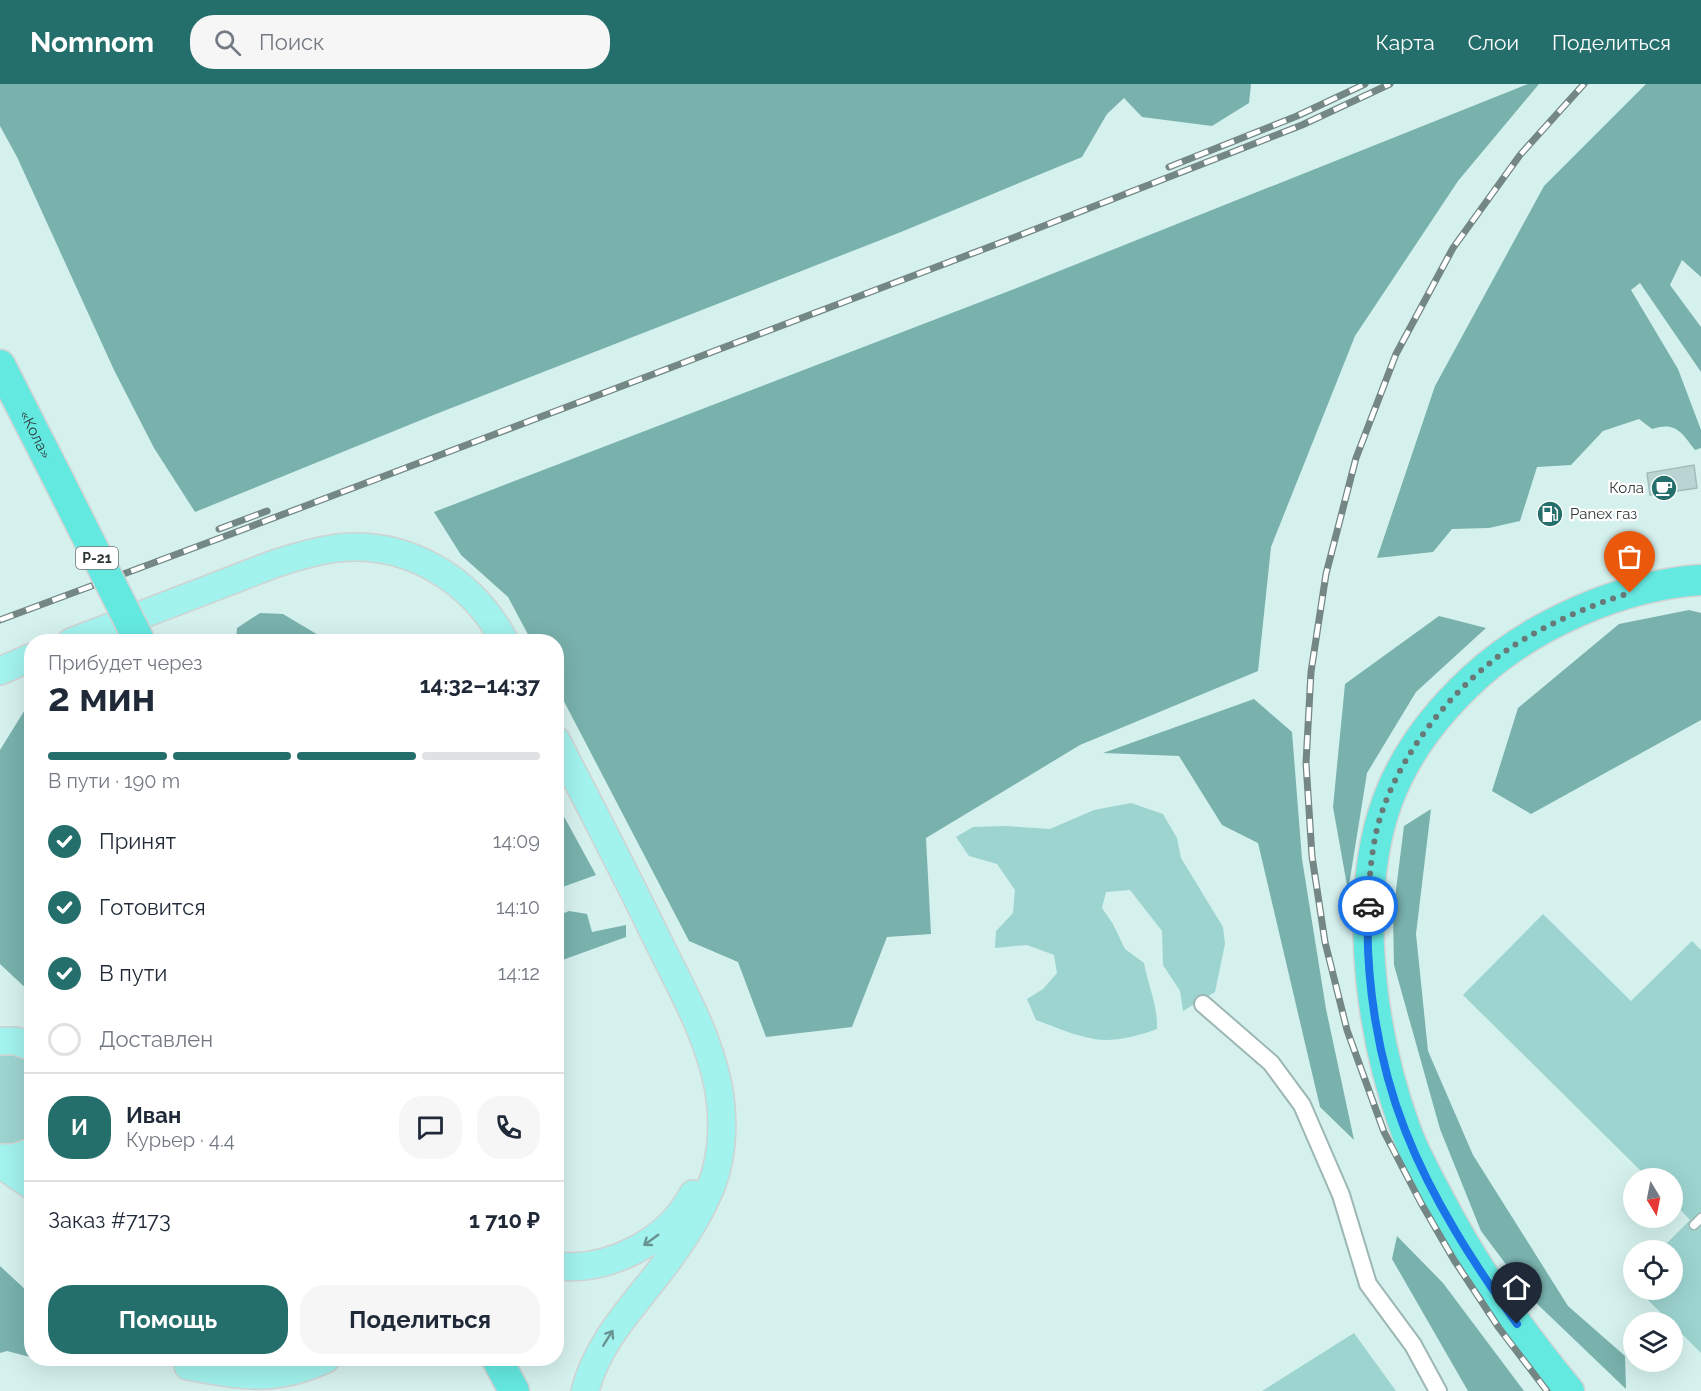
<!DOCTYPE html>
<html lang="ru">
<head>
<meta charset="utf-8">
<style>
	:root { --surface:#fff; --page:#f6f6f7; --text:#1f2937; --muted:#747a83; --line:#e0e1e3; --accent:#246f6b }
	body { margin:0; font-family:Raleway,sans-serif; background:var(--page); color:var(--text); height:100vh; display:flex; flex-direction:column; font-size:22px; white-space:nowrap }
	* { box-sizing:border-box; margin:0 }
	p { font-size:20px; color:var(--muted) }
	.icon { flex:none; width:33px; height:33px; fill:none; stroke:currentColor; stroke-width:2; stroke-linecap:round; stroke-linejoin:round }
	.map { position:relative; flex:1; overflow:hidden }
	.side { position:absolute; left:24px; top:550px; width:540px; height:732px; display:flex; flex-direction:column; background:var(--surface); border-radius:24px; box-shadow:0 6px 24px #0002 }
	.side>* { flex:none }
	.needle { width:39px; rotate:170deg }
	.controls { position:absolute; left:1623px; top:1084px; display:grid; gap:12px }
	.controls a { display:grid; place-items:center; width:60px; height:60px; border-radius:50%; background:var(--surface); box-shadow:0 6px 24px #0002; font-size:30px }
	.pin { position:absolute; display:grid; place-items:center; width:51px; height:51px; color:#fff; margin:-62px -26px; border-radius:50% 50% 50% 0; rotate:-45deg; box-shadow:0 0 6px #0007 }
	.pin .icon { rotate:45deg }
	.courier { position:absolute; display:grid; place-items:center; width:60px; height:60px; margin:-30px; border:4px solid #1a73e8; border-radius:50%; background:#fff; color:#222; box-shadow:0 2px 8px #0007 }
	.headline em { font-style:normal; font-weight:700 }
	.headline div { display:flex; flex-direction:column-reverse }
	.headline { display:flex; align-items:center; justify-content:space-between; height:102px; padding:0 24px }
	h1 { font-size:39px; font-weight:700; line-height:45px }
	.bar { display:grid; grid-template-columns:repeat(4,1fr); gap:9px 6px; align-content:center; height:72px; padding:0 24px }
	.bar i { height:8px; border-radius:4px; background:var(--line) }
	.bar .on { background:var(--accent) }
	.bar p { grid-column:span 4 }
	.line { display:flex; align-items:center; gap:15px; padding:0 24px; border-top:2px solid var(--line) }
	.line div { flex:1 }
	.round { display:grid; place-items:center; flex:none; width:63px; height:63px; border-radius:24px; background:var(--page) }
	ol { padding:0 24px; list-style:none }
	li { display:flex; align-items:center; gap:18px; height:66px }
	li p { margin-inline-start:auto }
	li .icon { padding:6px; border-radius:50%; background:var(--accent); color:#fff; stroke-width:4 }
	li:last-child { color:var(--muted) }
	li i { width:33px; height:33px; border:3px solid var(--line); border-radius:50% }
	.button { display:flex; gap:12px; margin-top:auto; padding:12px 24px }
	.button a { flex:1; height:69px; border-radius:24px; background:var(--accent); color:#fff; font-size:24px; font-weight:700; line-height:69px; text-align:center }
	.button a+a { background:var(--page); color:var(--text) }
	header { display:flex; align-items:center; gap:36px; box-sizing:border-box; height:84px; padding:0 30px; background:var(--accent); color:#fff }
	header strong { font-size:28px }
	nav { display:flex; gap:33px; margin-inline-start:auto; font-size:21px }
	.search { width:420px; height:54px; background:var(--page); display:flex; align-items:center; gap:15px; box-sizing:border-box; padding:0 21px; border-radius:24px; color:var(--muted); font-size:22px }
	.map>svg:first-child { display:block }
	.green { fill:#9dd4d0 }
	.forest { fill:#79b1ad }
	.building { fill:#b9d4d2; stroke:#a1bcb9; stroke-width:1.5 }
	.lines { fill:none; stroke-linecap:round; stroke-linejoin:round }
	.lane-casing { stroke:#9cb7b4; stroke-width:11 }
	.street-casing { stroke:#9cb7b4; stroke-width:20 }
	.primary-casing { stroke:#d1d3d3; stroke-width:30 }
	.highway-casing { stroke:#d1d3d3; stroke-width:33 }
	.lane { stroke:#fff; stroke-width:8 }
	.street { stroke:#fff; stroke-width:16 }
	.primary { stroke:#a2f2ed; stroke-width:27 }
	.highway { stroke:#64e9e1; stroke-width:30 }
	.rail-casing { stroke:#748785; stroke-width:7 }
	.rail { stroke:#fff; stroke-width:4.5; stroke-dasharray:14; stroke-linecap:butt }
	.highway-bridge-casing { stroke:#d1d3d3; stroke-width:33; stroke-linecap:butt }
	.highway-bridge { stroke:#64e9e1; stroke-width:30 }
	.oneway { stroke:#689592 }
	.done { stroke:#687977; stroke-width:6; stroke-dasharray:0 10.8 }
	.route { stroke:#1a73e8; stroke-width:8 }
	.labels { text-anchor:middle; stroke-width:4.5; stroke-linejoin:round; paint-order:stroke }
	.shield { fill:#fff; stroke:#6c7473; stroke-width:1.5 }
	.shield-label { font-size:14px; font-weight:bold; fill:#2d3837 }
	.street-label { font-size:15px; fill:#2d3837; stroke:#fff }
	.poi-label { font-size:15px; fill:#2d3837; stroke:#fff; text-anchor:end }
</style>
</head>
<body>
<header>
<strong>Nomnom</strong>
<div class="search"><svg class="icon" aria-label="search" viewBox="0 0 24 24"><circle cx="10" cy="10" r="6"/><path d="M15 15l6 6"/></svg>Поиск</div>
<nav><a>Карта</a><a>Слои</a><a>Поделиться</a></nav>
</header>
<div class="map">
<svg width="1701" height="1307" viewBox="0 0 1701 1307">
	<rect width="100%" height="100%" fill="#d5f1ee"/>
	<path class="green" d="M1131 719 1163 730 1177 754 1181 774 1223 843 1225 860 1215 908 1183 927 1180 907 1163 881 1162 847 1130 806 1106 808 1102 824 1113 840 1125 865 1144 879C1148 901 1158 922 1157 945 1141 951 1123 956 1105 956 1085 956 1055 943 1036 936L1027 915 1043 905 1057 889 1054 871 1027 861 995 864 996 847 1013 829 1015 806 997 780 969 772 956 753 973 743 1006 742 1050 745 1094 726Z
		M1543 830 1631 917 1692 857 1701 866V1269L1638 1206H1672V1167H1659L1690 1136 1673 1118 1672 1095H1649L1463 911Z
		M0 965 31 972V1057L0 1064Z
		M1354 1249 1396 1307H1262Z"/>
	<path class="forest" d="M0 0H1251L1249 19 1212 42 1142 33 1124 14 1107 30 1082 73 901 148 431 332 195 428 154 364 114 286 17 73 0 42Z
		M1528 0H1539L1458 97 1355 252 1271 463 1258 587 1080 661 926 754 931 850 887 853 852 943 766 953 738 878 689 857 557 604 556 558H532L508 513 461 471 434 428 1009 207Z
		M1646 0H1701V193L1682 176 1670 201 1701 243V288L1640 199 1631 206 1678 285 1701 346V364L1695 366C1682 349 1676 337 1652 345L1639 335 1603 347 1571 381 1537 383 1520 437 1489 444 1452 445 1433 468 1377 474 1435 302 1544 102Z
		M1689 526 1701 529V636L1531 730 1492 707 1518 624 1619 540Z
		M260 529 283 530 330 558H236L237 544Z
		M1439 532 1486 544 1416 608 1367 689 1348 807 1333 723 1345 600Z
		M1254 615 1292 648 1302 775 1326 925 1354 1056 1320 1023 1258 759 1222 741 1179 672 1103 669Z
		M31 620V909L0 880V666L26 624Z
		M556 718 596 791 557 805H556Z
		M1431 725 1416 850 1428 967 1473 1071 1568 1222 1625 1272 1626 1305 1532 1215 1481 1147 1440 1045 1394 881 1393 830 1404 742Z
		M569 827 587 830 592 848 626 841V853L557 878V832Z
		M1397 1152 1443 1199 1524 1307H1468L1392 1175Z
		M0 1182 28 1208 31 1214 32 1271 30 1273 7 1267 0 1269Z"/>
	<path class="building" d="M1694 381 1697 404 1650 411 1647 389Z"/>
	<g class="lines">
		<g class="lane-casing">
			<path id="lane" d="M1694 1141 1701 1134"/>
		</g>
		<g class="street-casing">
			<path id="street" d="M1203 920 1271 979 1302 1021 1341 1111 1368 1200 1413 1261 1438 1307"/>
		</g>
		<g class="primary-casing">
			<path id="primary" d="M71 558 274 480C295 473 316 467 337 464 408 456 473 496 505 558
				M0 587 32 573
				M556 656C592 725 627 793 661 863 683 907 708 952 718 1001 725 1039 723 1082 705 1116 692 1144 674 1169 656 1192 627 1229 597 1261 585 1307
				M0 957H16L32 963
				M0 1074H13L32 1068
				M0 1080 32 1102
				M556 1182C609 1188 669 1157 693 1110
				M188 1282C243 1292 273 1299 326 1275"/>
		</g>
		<g class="highway-casing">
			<g id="highway">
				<path id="s1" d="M0 281 55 389"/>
				<path d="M497 1275 514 1307"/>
				<path d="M1569 1307C1518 1246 1473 1181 1437 1111 1425 1089 1413 1067 1405 1044 1384 986 1372 926 1369 864 1364 751 1389 673 1473 595 1531 541 1621 501 1701 496"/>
			</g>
		</g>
		<use href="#lane" class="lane"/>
		<use href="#street" class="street"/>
		<use href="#primary" class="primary"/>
		<use href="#highway" class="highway"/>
		<g class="rail-casing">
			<path id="rail" d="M1169 83 1297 32 1365 0
				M219 445 267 427
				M0 536 247 444 1005 157 1302 41 1390 0
				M1547 1307 1499 1244 1454 1176 1421 1119 1384 1048 1347 946 1325 858 1312 772 1306 679 1311 588 1326 490 1356 374 1396 270 1453 164 1520 71 1584 0"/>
		</g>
		<use href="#rail" class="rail"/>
		<g class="highway-bridge-casing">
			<path id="highway-bridge" d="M55 389 140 558"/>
		</g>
		<use href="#highway-bridge" class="highway-bridge"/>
	</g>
	<defs><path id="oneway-shaft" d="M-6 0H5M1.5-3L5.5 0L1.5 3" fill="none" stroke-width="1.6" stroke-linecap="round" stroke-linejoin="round" transform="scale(1.5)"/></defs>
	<g class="oneway">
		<use href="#oneway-shaft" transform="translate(651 1156) rotate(144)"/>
		<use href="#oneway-shaft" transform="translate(608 1254) rotate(-58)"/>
	</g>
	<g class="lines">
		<path class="done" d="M1368 822C1369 797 1371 773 1376 749 1391 683 1442 616 1495 575 1530 547 1587 522 1630 509"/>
		<path class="route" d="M1368 822C1365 896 1378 977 1405 1046 1432 1115 1474 1180 1517 1240"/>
	</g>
	<defs>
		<g id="cafe-disc" transform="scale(1.35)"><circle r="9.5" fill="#246f6b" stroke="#fff"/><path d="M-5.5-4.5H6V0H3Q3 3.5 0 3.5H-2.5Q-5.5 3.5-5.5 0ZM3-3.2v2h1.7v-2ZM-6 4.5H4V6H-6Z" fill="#fff"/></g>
		<g id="fuel-disc" transform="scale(1.35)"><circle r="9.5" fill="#246f6b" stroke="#fff"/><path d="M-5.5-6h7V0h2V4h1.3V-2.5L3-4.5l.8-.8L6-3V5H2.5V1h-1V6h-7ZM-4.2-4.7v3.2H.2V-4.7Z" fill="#fff"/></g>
	</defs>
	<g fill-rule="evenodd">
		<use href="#cafe-disc" x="1664" y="404"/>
		<use href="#fuel-disc" x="1550" y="430"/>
	</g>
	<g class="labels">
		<rect class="shield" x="76" y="463" width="42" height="22" rx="4.5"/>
		<g class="shield-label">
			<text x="97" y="479">Р-21</text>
		</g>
		<g class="street-label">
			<text dy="5" stroke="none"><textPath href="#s1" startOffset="78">«Кола»</textPath></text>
		</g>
		<g class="poi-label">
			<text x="1644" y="409">Кола</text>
			<text x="1570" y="435" text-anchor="start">Panex газ</text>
		</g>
	</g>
</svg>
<div class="controls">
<a><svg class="needle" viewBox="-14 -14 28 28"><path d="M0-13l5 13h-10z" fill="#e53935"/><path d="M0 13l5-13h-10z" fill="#747a83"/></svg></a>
<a><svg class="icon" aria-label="locate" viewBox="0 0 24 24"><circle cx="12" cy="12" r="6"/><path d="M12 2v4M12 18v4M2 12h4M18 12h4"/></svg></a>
<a><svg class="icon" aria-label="layers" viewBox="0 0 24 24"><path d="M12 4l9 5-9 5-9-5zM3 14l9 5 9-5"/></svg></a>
</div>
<div class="pin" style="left:1630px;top:509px;background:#ea580c"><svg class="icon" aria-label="bag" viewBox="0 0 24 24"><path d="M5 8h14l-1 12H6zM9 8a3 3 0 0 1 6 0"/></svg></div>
<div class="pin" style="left:1517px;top:1240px;background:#1f2937"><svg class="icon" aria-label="home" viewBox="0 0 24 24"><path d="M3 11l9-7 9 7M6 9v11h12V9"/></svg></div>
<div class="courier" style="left:1368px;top:822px"><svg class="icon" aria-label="car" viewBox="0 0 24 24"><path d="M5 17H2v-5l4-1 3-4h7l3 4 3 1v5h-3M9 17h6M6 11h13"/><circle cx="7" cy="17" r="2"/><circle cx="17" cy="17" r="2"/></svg></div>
<section class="side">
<div class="headline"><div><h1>2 мин</h1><p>Прибудет через</p></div><em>14:32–14:37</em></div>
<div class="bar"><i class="on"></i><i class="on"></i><i class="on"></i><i></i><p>В пути · 190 m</p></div>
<ol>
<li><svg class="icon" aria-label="check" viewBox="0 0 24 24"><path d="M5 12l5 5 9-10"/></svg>Принят<p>14:09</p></li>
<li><svg class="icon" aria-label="check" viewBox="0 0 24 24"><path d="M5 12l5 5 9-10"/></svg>Готовится<p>14:10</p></li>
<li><svg class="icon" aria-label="check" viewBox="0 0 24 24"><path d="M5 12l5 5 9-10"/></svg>В пути<p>14:12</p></li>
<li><i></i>Доставлен</li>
</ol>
<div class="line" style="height:108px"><b class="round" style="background:var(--accent);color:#fff">И</b><div><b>Иван</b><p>Курьер · 4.4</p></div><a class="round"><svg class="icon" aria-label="chat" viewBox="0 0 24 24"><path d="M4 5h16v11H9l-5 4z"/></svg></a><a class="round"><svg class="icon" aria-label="phone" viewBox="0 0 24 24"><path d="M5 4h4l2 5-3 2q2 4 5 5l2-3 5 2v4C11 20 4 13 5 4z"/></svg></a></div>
<div class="line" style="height:78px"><div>Заказ #7173</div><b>1 710 ₽</b></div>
<div class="button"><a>Помощь</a><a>Поделиться</a></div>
</section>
</div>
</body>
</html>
